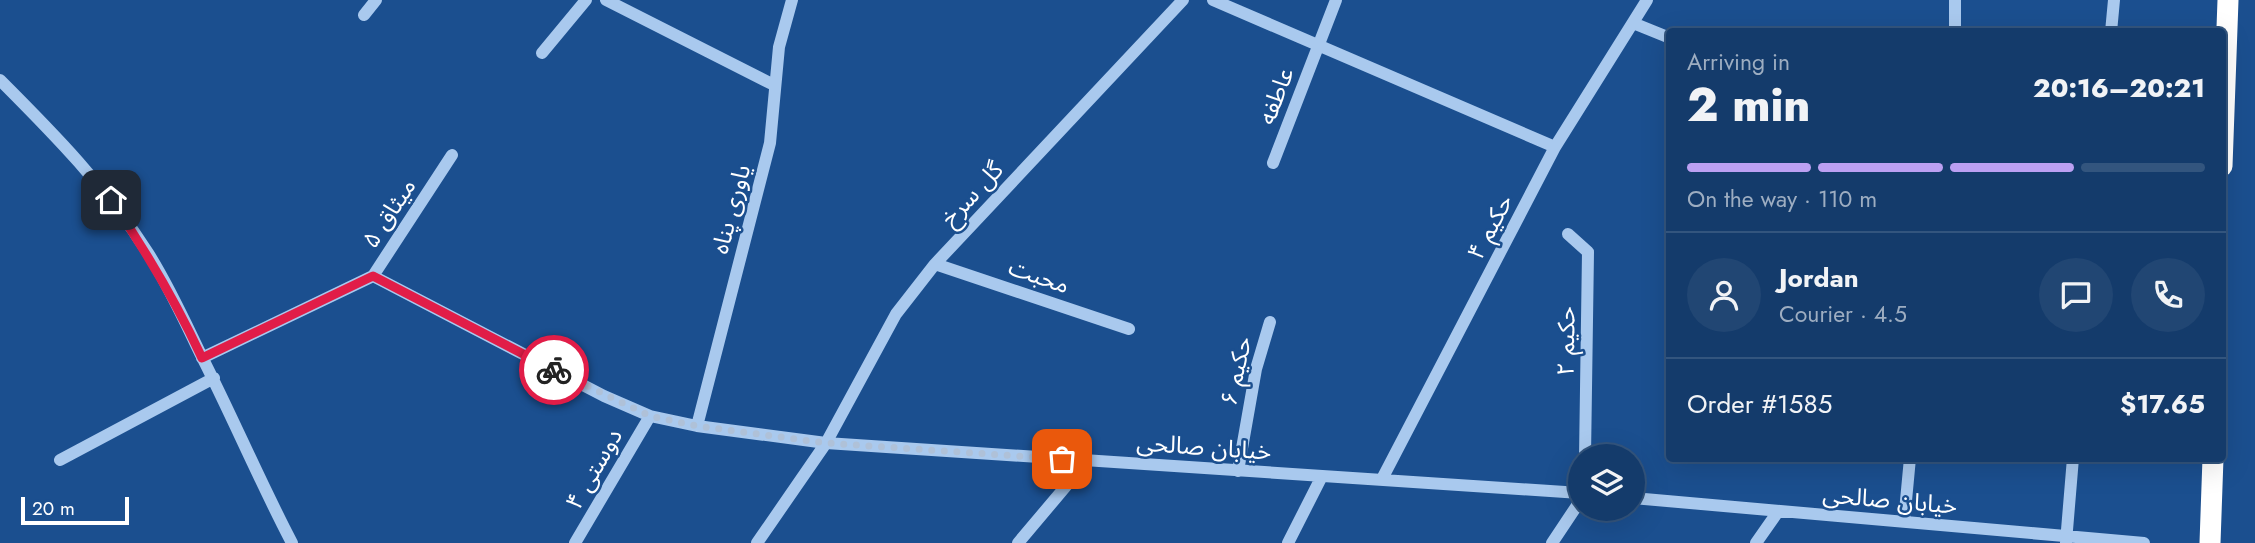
<!DOCTYPE html>
<html lang="en">
<head>
<meta charset="utf-8">
<style>
	:root { --surface:#143b6b; --page:#214673; --text:#f1f3f6; --muted:#9dadc1; --line:#33557e; --accent:#bca0f2 }
	body { margin:0; font-family:Jost,"Noto Sans Arabic",sans-serif; background:var(--page); color:var(--text); height:100vh; display:flex; flex-direction:column; font-size:26px; white-space:nowrap }
	* { box-sizing:border-box; margin:0 }
	p { font-size:23px; color:var(--muted) }
	.icon { flex:none; width:38px; height:38px; fill:none; stroke:currentColor; stroke-width:2; stroke-linecap:round; stroke-linejoin:round }
	.map { position:relative; flex:1; overflow:hidden }
	.panel { position:absolute; left:1666px; top:28px; width:560px; height:434px; display:flex; flex-direction:column; background:var(--surface); border-radius:7px; box-shadow:0 7px 28px #0002,0 0 0 2px var(--line) }
	.panel>* { flex:none }
	.controls { position:absolute; left:1568px; top:444px; display:grid; gap:14px }
	.controls a { display:grid; place-items:center; width:77px; height:77px; border-radius:50%; background:var(--surface); box-shadow:0 7px 28px #0002,0 0 0 2px var(--line); font-size:35px }
	.scale { position:absolute; left:21px; bottom:18px; width:108px; box-sizing:border-box; padding-left:7px; border:4px solid #fff; border-top:0; font-size:19px; line-height:24px; white-space:nowrap; color:#fff; -webkit-text-stroke:5px #1b4f8f; paint-order:stroke }
	.pin { position:absolute; display:grid; place-items:center; width:60px; height:60px; color:#fff; margin:-30px; border-radius:14px; box-shadow:0 4px 10px #0006 }
	.courier { position:absolute; display:grid; place-items:center; width:70px; height:70px; margin:-35px; border:5px solid #e11d48; border-radius:50%; background:#fff; color:#222; box-shadow:0 2px 9px #0007 }
	.overview em { font-style:normal; font-weight:800 }
	.overview div { display:flex; flex-direction:column-reverse }
	.overview { display:flex; align-items:center; justify-content:space-between; height:119px; padding:0 21px }
	h1 { font-size:46px; font-weight:800; line-height:52px }
	.bar { display:grid; grid-template-columns:repeat(4,1fr); gap:10px 7px; align-content:center; height:84px; padding:0 21px }
	.bar i { height:9px; border-radius:5px; background:var(--line) }
	.bar .selected { background:var(--accent) }
	.bar p { grid-column:span 4 }
	.line { display:flex; align-items:center; gap:18px; padding:0 21px; border-top:2px solid var(--line) }
	.line div { flex:1 }
	.round { display:grid; place-items:center; flex:none; width:74px; height:74px; border-radius:37px; background:var(--page) }
	.map>svg:first-child { display:block }
	.lines { fill:none; stroke-linecap:round; stroke-linejoin:round }
	.minor { stroke:#a9c9ee; stroke-width:12 }
	.highway { stroke:#fff; stroke-width:21 }
	.done { stroke:#afc1d8; stroke-width:7; stroke-dasharray:0 12.6 }
	.route { stroke:#e11d48; stroke-width:9 }
	.labels { text-anchor:middle; stroke-width:5; stroke-linejoin:round; paint-order:stroke }
	.street-label { font-size:24px; fill:#fff; stroke:#1b4f8f }
</style>
</head>
<body>
<div class="map">
<svg width="2255" height="543" viewBox="0 0 2255 543">
	<rect width="100%" height="100%" fill="#1b4f8f"/>
	<g class="lines">
		<path class="minor" d="M606 0 774 85
			M1213 0 1555 147
			M1955 0V32
			M364 15 376 0
			M1633 23 1670 38
			M2111 32 2114 0
			M542 53 586 0
			M0 80C54 134 107 188 148 253 169 286 185 322 202 357 233 418 260 482 292 543
			M1273 163 1336 0
			M1568 234 1588 252 1585 457
			M935 264 1129 329
			M373 276 604 396 650 416 697 426 826 443 1580 493
			M202 358 373 276 452 155
			M697 426 770 143 779 47 792 0
			M60 460 214 378
			M1238 471 1256 369 1270 322
			M1382 479 1555 147 1647 0
			M1633 498 2144 543
			M1904 522 1910 458
			M2066 542 2073 458
			M575 543 650 416
			M757 543 826 443 896 314 935 264 1183 0
			M1018 543 1088 460
			M1288 543 1322 476
			M1552 543 1580 501
			M1756 543 1777 513"/>
		<path class="highway" d="M2222 166 2228 0
			M2210 543 2213 458"/>
	</g>
	<g class="lines">
		<path class="done" d="M554 370 650 416 697 426 826 443 1062 459"/>
		<path class="route" d="M111 200C146 251 176 302 202 358L373 276 554 370"/>
	</g>
	<g class="labels">
		<g class="street-label">
			<text transform="translate(1276 96) rotate(-69)" y="8">عاطفه</text>
			<text transform="translate(972 194) rotate(-47)" y="8">گل سرخ</text>
			<text transform="translate(731 209) rotate(-75)" y="8">یاوری پناه</text>
			<text transform="translate(389 213) rotate(-57)" y="8">میثاق ۵</text>
			<text transform="translate(1490 227) rotate(-62)" y="8">حکیم ۴</text>
			<text transform="translate(1039 276) rotate(19)" y="8">محبت</text>
			<text transform="translate(1566 341) rotate(-89)" y="8">حکیم ۲</text>
			<text transform="translate(1236 371) rotate(-77)" y="8">حکیم ۶</text>
			<text transform="translate(1204 447) rotate(4)" y="8">خیابان صالحی</text>
			<text transform="translate(594 469) rotate(-60)" y="8">دوستی ۴</text>
			<text transform="translate(1890 500) rotate(5)" y="8">خیابان صالحی</text>
		</g>
	</g>
</svg>
<div class="controls">
<a><svg class="icon" aria-label="layers" viewBox="0 0 24 24"><path d="M12 4l9 5-9 5-9-5zM3 14l9 5 9-5"/></svg></a>
</div>
<div class="scale">20 m</div>
<div class="pin" style="left:1062px;top:459px;background:#ea580c"><svg class="icon" aria-label="bag" viewBox="0 0 24 24"><path d="M5 8h14l-1 12H6zM9 8a3 3 0 0 1 6 0"/></svg></div>
<div class="pin" style="left:111px;top:200px;background:#1f2937"><svg class="icon" aria-label="home" viewBox="0 0 24 24"><path d="M3 11l9-7 9 7M6 9v11h12V9"/></svg></div>
<div class="courier" style="left:554px;top:370px"><svg class="icon" aria-label="bike" viewBox="0 0 24 24"><circle cx="6" cy="16" r="4"/><circle cx="18" cy="16" r="4"/><path d="M6 16l4-8h5l3 8M10 8l3 8H6M13 5h3"/></svg></div>
<section class="panel">
<div class="overview"><div><h1>2 min</h1><p>Arriving in</p></div><em>20:16–20:21</em></div>
<div class="bar"><i class="selected"></i><i class="selected"></i><i class="selected"></i><i></i><p>On the way · 110 m</p></div>
<div class="line" style="height:126px"><a class="round"><svg class="icon" aria-label="person" viewBox="0 0 24 24"><circle cx="12" cy="8" r="4"/><path d="M4 21q1-7 8-7t8 7"/></svg></a><div><b>Jordan</b><p>Courier · 4.5</p></div><a class="round"><svg class="icon" aria-label="chat" viewBox="0 0 24 24"><path d="M4 5h16v11H9l-5 4z"/></svg></a><a class="round"><svg class="icon" aria-label="phone" viewBox="0 0 24 24"><path d="M5 4h4l2 5-3 2q2 4 5 5l2-3 5 2v4C11 20 4 13 5 4z"/></svg></a></div>
<div class="line" style="height:91px"><div>Order #1585</div><b>$17.65</b></div>
</section>
</div>
</body>
</html>
